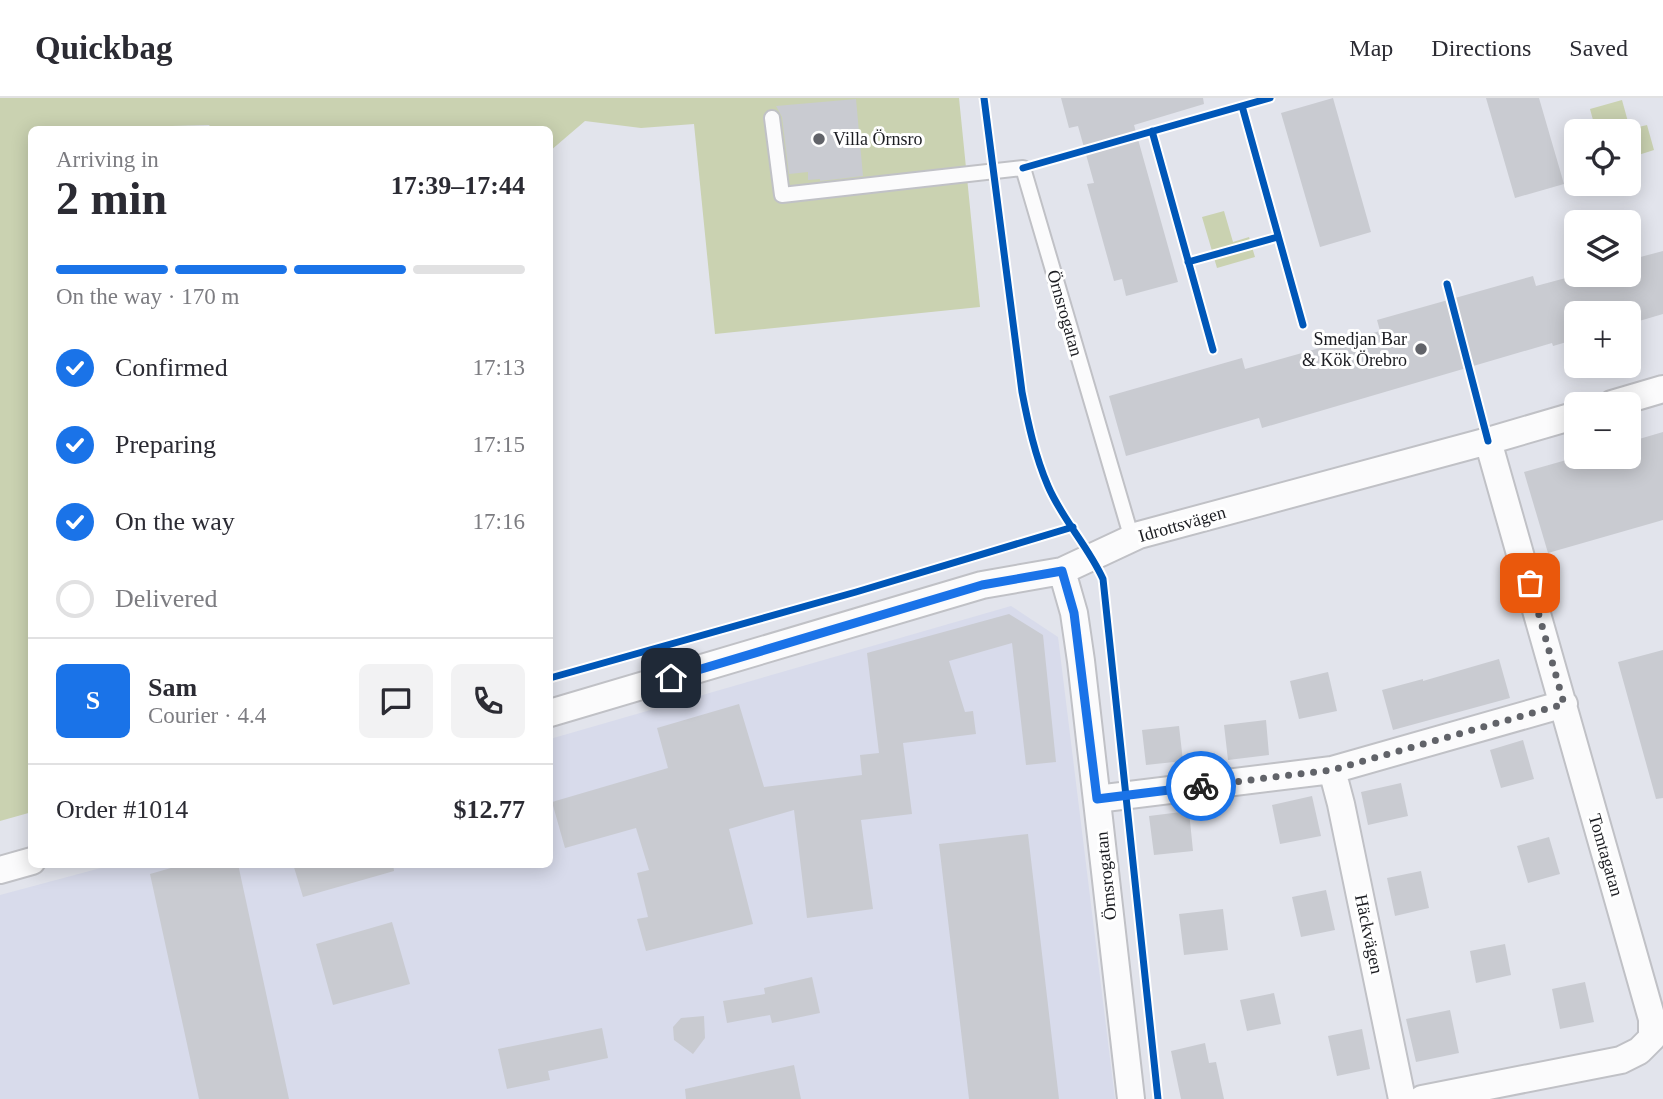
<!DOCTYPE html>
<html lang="en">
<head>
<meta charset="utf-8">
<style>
	:root { --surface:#fff; --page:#f2f2f3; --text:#2b2b33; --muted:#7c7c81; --line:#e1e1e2; --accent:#1a73e8 }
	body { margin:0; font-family:"Times New Roman",serif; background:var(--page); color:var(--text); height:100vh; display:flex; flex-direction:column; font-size:26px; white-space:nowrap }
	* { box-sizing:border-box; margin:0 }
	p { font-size:23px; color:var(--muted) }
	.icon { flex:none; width:38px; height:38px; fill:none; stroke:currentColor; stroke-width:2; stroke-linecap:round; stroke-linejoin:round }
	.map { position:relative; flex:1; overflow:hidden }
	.sheet { position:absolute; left:28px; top:28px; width:525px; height:742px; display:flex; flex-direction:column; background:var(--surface); border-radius:10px; box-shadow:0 4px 18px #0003 }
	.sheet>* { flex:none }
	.controls { position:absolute; left:1564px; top:21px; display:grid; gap:14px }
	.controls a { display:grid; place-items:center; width:77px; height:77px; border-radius:10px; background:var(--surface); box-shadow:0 4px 18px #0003; font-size:35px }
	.pin { position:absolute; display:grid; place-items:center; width:60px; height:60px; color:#fff; margin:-30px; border-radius:14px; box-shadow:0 4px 10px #0006 }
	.courier { position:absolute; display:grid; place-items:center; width:70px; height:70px; margin:-35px; border:5px solid #1a73e8; border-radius:50%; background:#fff; color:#222; box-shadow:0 2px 9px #0007 }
	.headline em { font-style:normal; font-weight:800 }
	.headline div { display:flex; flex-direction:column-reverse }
	.headline { display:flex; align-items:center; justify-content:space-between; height:119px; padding:0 28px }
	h1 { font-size:46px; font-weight:800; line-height:52px }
	.bar { display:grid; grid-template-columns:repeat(4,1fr); gap:10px 7px; align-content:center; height:84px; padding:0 28px }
	.bar i { height:9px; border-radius:5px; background:var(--line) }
	.bar .selected { background:var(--accent) }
	.bar p { grid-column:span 4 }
	.line { display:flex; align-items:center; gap:18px; padding:0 28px; border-top:2px solid var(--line) }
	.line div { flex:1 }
	.round { display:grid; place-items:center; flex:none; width:74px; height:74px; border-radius:10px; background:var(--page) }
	ol { padding:0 28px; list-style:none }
	li { display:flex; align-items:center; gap:21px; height:77px }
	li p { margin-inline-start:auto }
	li .icon { padding:7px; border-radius:50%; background:var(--accent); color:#fff; stroke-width:4 }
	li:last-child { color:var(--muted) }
	li i { width:38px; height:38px; border:4px solid var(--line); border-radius:50% }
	header { display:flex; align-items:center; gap:42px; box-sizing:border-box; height:98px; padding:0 35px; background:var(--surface); border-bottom:2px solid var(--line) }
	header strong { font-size:33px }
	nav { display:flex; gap:38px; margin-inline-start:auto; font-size:24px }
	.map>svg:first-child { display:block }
	.built { fill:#d8dbeb }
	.green { fill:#cad2b1 }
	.building { fill:#c9cbd1 }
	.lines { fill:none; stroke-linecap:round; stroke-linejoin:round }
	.service-casing { stroke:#c0c1c6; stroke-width:18 }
	.minor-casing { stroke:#c0c1c6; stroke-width:30 }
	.service { stroke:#fbfbfc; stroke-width:14 }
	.minor { stroke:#fbfbfc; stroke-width:26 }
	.cycleway-casing { stroke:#fff; stroke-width:11 }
	.cycleway { stroke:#0057b8; stroke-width:7 }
	.done { stroke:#616369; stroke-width:7; stroke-dasharray:0 12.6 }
	.route { stroke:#1a73e8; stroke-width:9 }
	.poi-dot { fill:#616369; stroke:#fff; stroke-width:2.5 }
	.labels { text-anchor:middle; stroke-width:6; stroke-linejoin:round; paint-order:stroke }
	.poi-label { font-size:18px; fill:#1c1d22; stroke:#fff; text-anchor:start }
	.street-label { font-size:18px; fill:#1c1d22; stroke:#fff }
</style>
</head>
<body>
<header>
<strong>Quickbag</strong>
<nav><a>Map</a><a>Directions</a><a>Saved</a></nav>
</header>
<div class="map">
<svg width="1663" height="1001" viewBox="0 0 1663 1001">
	<rect width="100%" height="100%" fill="#e2e4ec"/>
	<path class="built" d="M1011 508 1058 539 1115 1001H0V797L112 767 550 766V641Z"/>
	<path class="green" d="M0 0H959L980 209 715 236 694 26 641 30 585 23 550 53V32H213L209 27 135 29 134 32H32V714L0 723Z
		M1622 2 1630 31 1647 27 1654 52 1629 60V33H1596L1590 11Z
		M1224 113 1233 144 1249 139 1255 159 1217 170 1202 119Z"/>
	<path class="building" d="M1061 0H1203L1204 6 1134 27 1178 184 1126 198 1122 181 1114 183 1087 86 1094 85 1078 28 1069 30Z
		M1333 0 1371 134 1320 149 1281 15Z
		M1486 0H1539L1564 86 1515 100Z
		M856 1 863 78 820 83V81L808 82V74L789 76 782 19 776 8Z
		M1663 153V216L1629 226V215H1577V241L1553 248 1552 245 1262 330 1259 320 1126 358 1109 298 1242 260 1245 271 1380 233 1377 222 1533 178 1536 188 1577 177H1629V162Z
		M1663 334V422L1548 455 1524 374 1577 359H1629V344Z
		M1009 516 1043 537 1056 664 1026 667 1012 545 949 563 965 614 973 613 976 636 903 645 912 716 861 722 873 811 807 820 794 712 729 731 753 826 646 853 637 821 648 819 637 775 649 772 636 730 565 750 552 704 668 670 657 630 739 606 764 689 862 677 860 657 879 655 867 555Z
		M1663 552V700L1656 701 1618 564Z
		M1499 561 1510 600 1393 632 1382 592 1423 581V583Z
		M1328 574 1337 613 1299 621 1290 583Z
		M1266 622 1269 657 1228 662 1224 627Z
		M1179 628 1183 663 1146 667 1142 632Z
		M1523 642 1534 681 1501 690 1490 652Z
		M1401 685 1408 718 1368 727 1361 694Z
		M1312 698 1321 738 1280 746 1272 707Z
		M1189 713 1193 753 1154 757 1149 718Z
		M1028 736 1059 1001H969L939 746Z
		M1549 739 1560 776 1528 785 1517 748Z
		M185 766H238L289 1001H199L150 776Z
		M293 766H393L394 773 303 799Z
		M1421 773 1429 810 1395 818 1387 780Z
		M1326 792 1335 832 1301 839 1292 799Z
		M1223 811 1228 852 1184 857 1179 816Z
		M392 824 410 886 333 907 316 846Z
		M1505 846 1511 877 1476 885 1470 853Z
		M812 879 820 915 772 925 770 917 727 925 723 903 765 896 764 890Z
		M1585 884 1594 924 1560 931 1552 891Z
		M1274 895 1281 926 1247 933 1240 902Z
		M1450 912 1459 955 1416 964 1406 921Z
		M704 918 705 940 693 956 674 942 673 929 681 920Z
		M602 930 608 960 548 973 550 982 507 991 498 951Z
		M1362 931 1370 971 1337 978 1328 938Z
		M1205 945 1209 965 1216 964 1224 1001H1181L1171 953Z
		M794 967 801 1001H686L685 991Z"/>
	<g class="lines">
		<g class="service-casing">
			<path id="service" d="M772 20 782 97 1023 70 1132 441"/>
		</g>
		<g class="minor-casing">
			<path id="minor" d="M1612 306 1663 291
				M1062 473 1074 515 1081 563 1131 1001
				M550 615 982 487 1062 473 1139 437 1488 343 1577 317
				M1332 672 1341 706 1402 1001
				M1097 701 1332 672 1564 606
				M0 772 32 763
				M1422 1001 1621 962 1639 953 1652 940V921L1488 343"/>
		</g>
		<use href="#service" class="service"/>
		<use href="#minor" class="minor"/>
		<g class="cycleway-casing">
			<path id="cycleway" d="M984 0 1022 294C1028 325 1035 358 1048 388 1062 421 1088 448 1103 481L1158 1001
				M1242 8 1303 227
				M1152 33 1213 252
				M1023 70 1270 0
				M1188 164 1278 139
				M1447 186 1488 343
				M550 580 856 494 1073 429"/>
		</g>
		<use href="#cycleway" class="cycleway"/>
	</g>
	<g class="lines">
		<path class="done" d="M1201 688 1332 672 1564 606 1530 485"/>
		<path class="route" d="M671 580 982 487 1062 473 1074 515 1097 701 1201 688"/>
	</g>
	<g class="poi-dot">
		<circle cx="819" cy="41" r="7"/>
		<circle cx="1421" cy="251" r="7"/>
	</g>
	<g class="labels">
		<g class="poi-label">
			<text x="833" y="47">Villa Örnsro</text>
			<text x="1407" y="247" text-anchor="end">Smedjan Bar<tspan x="1407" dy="21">&amp; Kök Örebro</tspan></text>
		</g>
		<g class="street-label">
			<text transform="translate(1065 215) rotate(74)" y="6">Örnsrogatan</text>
			<text transform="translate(1182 426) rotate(-16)" y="6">Idrottsvägen</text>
			<text transform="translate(1606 757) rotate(74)" y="6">Tomtagatan</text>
			<text transform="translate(1106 778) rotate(-96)" y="6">Örnsrogatan</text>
			<text transform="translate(1369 836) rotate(78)" y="6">Häckvägen</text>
		</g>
	</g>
</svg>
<div class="controls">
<a><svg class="icon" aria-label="locate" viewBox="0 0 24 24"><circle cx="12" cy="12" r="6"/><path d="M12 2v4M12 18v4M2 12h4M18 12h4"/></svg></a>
<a><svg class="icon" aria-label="layers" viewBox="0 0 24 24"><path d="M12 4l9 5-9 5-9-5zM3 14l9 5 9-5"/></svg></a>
<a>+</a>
<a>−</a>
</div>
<div class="pin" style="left:1530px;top:485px;background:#ea580c"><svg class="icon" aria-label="bag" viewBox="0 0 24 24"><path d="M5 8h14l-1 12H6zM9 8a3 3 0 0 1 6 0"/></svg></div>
<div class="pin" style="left:671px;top:580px;background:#1f2937"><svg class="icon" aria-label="home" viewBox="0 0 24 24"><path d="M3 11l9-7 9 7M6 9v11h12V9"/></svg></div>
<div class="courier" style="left:1201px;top:688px"><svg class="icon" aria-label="bike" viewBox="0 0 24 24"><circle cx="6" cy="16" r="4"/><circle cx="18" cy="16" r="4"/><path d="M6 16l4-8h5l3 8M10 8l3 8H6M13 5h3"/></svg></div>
<section class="sheet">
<div class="headline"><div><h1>2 min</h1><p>Arriving in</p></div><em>17:39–17:44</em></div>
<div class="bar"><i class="selected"></i><i class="selected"></i><i class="selected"></i><i></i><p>On the way · 170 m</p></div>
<ol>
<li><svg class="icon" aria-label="check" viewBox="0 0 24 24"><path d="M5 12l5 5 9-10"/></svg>Confirmed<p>17:13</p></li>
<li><svg class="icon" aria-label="check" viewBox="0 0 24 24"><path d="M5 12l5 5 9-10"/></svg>Preparing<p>17:15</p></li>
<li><svg class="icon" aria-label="check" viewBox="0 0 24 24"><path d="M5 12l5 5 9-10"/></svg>On the way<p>17:16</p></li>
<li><i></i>Delivered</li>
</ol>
<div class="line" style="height:126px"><b class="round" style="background:var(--accent);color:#fff">S</b><div><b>Sam</b><p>Courier · 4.4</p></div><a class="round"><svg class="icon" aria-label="chat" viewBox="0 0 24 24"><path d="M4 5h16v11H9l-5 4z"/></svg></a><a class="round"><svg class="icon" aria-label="phone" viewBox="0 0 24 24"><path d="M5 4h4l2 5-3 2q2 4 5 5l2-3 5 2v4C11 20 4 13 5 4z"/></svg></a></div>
<div class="line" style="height:91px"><div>Order #1014</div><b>$12.77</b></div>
</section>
</div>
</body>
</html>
